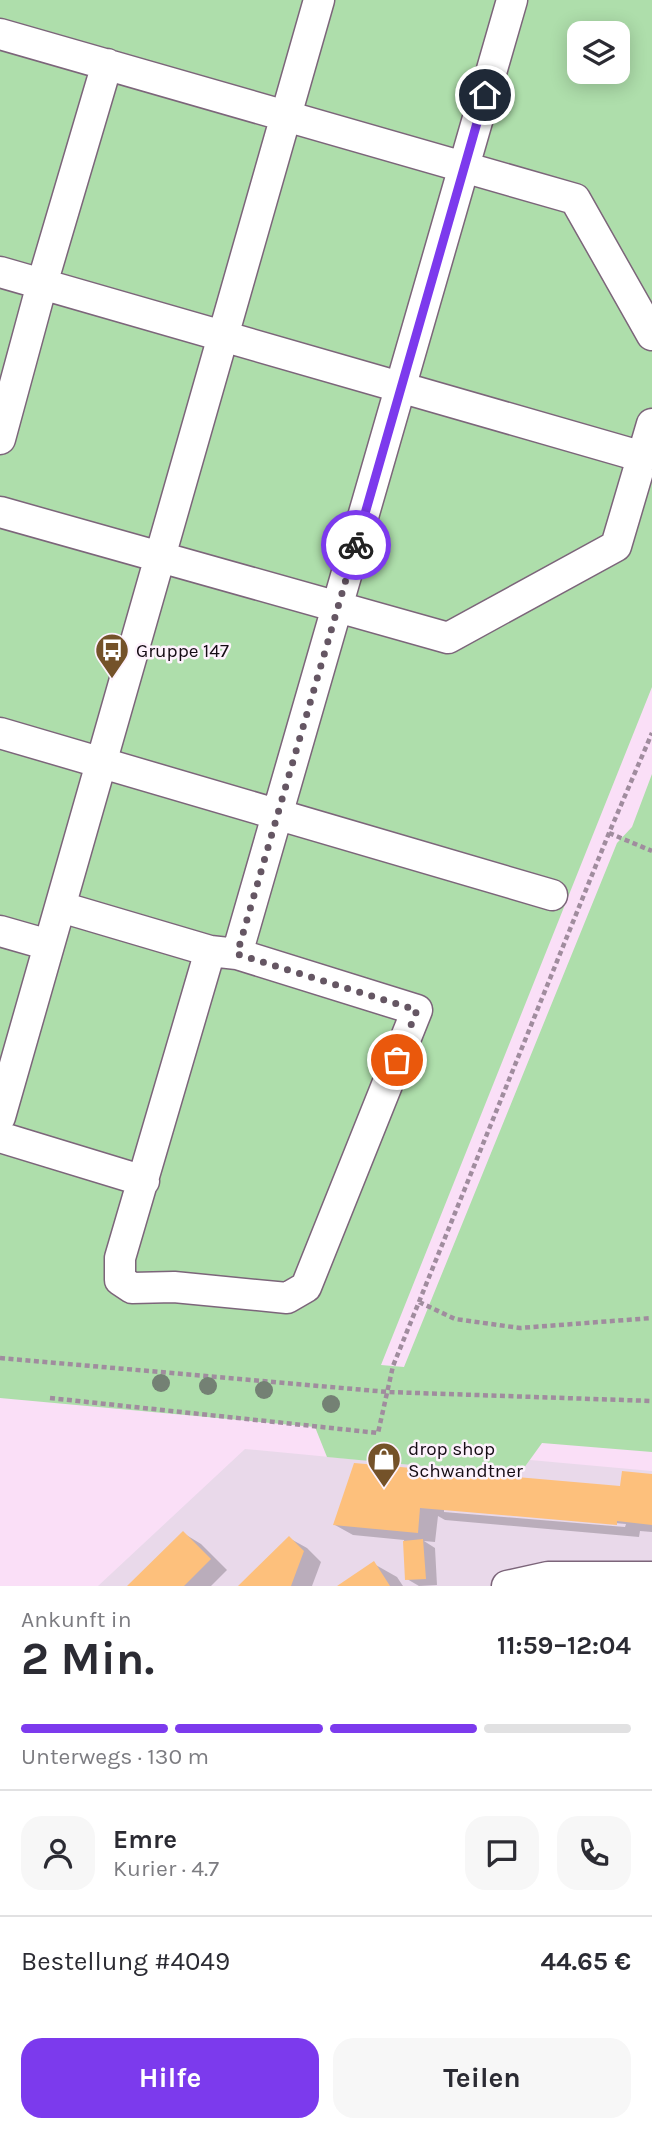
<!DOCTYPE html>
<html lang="de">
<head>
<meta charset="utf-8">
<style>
	:root { --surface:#fff; --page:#f7f7f7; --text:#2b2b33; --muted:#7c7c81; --line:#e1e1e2; --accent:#7c3aed }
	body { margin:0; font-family:Karla,sans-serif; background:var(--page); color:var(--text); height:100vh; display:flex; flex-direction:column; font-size:26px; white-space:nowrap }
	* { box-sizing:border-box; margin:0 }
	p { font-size:23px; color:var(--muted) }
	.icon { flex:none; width:38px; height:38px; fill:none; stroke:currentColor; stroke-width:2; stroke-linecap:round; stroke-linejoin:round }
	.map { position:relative; height:1586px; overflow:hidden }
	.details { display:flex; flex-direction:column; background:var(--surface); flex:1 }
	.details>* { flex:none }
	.buttons { position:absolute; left:567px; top:21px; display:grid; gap:14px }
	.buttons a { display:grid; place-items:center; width:63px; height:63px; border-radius:14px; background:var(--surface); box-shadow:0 4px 18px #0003; font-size:35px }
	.pin { position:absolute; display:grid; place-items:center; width:60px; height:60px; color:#fff; margin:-30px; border:4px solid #fff; border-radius:50%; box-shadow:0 2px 7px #0007 }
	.courier { position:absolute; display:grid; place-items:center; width:70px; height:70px; margin:-35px; border:5px solid #7c3aed; border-radius:50%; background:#fff; color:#222; box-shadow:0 2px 9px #0007 }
	.head em { font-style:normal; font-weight:700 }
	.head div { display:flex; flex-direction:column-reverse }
	.head { display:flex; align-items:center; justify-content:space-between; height:119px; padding:0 21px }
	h1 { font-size:46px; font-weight:700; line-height:52px }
	.bar { display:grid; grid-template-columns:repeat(4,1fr); gap:10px 7px; align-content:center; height:84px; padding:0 21px }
	.bar i { height:9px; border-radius:5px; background:var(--line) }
	.bar .current { background:var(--accent) }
	.bar p { grid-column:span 4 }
	.line { display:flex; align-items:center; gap:18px; padding:0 21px; border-top:2px solid var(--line) }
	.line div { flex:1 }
	.round { display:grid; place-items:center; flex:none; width:74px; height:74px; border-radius:21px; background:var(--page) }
	.cta { display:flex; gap:14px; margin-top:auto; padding:14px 21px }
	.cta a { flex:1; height:80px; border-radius:21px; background:var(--accent); color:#fff; font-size:28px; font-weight:700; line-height:80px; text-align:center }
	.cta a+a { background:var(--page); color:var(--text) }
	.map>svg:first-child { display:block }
	.commercial { fill:#e9d9ea }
	.green { fill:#aedeab; fill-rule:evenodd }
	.shadow { fill:#0003; fill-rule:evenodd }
	.building { fill:#fdc07c }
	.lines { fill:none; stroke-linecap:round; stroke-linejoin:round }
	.minor-casing { stroke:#7c657a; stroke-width:33 }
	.path { stroke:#a08c9e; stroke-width:4.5; stroke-dasharray:5 3.5; stroke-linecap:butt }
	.minor { stroke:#fff; stroke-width:30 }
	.tree { fill:#748174 }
	.done { stroke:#655663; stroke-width:7; stroke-dasharray:0 12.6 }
	.route { stroke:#7c3aed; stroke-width:9 }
	.labels { text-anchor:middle; stroke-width:5; stroke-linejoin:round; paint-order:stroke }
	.poi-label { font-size:19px; fill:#150c14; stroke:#fdf2fc; text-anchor:start }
</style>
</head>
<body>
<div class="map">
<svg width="652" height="1586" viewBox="0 0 652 1586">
	<rect width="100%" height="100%" fill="#fadff7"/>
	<path class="commercial" d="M245 1449 519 1475 530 1460 652 1471V1586H98Z"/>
	<path class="green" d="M0 0H652V687L381 1365 404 1367 617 843 632 827 652 774V1452L542 1443 519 1475 327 1457 315 1427 0 1398ZM579 33H618V72H579Z"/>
	<path class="shadow" d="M355 1465 622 1488 652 1476V1532L640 1531 639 1537 445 1520 438 1516 435 1542 424 1541 435 1548 437 1585 419 1586 407 1579 404 1540 353 1535 335 1525ZM444 1508 626 1524 625 1527 444 1512Z
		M183 1533 201 1544 227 1570 211 1586H129Z
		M289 1538 307 1548 321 1562 312 1586H240Z
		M374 1564 397 1577 403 1586H341Z"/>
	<path class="building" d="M354 1463 620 1486 622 1471 652 1474V1525L617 1521V1525L420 1508 418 1533 333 1525Z
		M183 1531 211 1559 184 1586H127Z
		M289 1536 304 1551 291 1586H238Z
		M423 1539 426 1579 405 1580 403 1541Z
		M374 1561 390 1586H337Z"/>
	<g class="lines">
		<g class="minor-casing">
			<path id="minor" d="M0 34 575 199 652 335
				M0 272 643 457
				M0 439 42 284 107 64
				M0 512 448 638 616 546 652 424
				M0 733 552 895
				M61 907 210 951 237 954 417 1010 306 1287 287 1298 174 1287 132 1288 120 1280V1258L210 951
				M0 931 49 945
				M237 954 512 0
				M0 1117 319 0
				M0 1134 3 1138 144 1181
				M507 1586 548 1577H652"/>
		</g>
		<path class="path" d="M609 833 652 851
			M419 1302 455 1319 520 1328 652 1318
			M0 1358 388 1392 652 1401
			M50 1398 378 1433 393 1366 609 833 652 733"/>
		<use href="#minor" class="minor"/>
	</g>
	<g class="tree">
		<circle cx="161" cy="1383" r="9"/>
		<circle cx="208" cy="1386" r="9"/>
		<circle cx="264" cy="1390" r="9"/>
		<circle cx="331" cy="1404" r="9"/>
	</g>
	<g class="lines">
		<path class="done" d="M356 545 237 954 417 1010 397 1060"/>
		<path class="route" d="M356 545 485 95"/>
	</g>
	<defs>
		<g id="bus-pin" transform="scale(1.75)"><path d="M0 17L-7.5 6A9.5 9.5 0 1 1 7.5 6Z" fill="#745229" stroke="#fdf2fc"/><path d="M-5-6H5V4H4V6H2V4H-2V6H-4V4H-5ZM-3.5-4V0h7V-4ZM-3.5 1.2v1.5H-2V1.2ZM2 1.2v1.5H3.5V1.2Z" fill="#fff"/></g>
		<g id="shop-pin" transform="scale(1.75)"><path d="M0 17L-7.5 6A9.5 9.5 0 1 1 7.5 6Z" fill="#745229" stroke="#fdf2fc"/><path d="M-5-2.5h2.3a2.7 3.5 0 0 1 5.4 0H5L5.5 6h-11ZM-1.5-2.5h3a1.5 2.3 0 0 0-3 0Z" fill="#fff"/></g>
	</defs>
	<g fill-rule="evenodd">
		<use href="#bus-pin" x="112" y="650"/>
		<use href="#shop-pin" x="384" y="1459"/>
	</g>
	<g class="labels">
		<g class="poi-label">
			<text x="136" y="657">Gruppe 147</text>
			<text x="408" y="1455">drop shop<tspan x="408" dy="22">Schwandtner</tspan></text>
		</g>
	</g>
</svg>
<div class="buttons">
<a><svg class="icon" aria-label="layers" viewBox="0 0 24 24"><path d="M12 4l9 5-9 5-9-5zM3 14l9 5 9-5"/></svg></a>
</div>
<div class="pin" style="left:397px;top:1060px;background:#ea580c"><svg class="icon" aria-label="bag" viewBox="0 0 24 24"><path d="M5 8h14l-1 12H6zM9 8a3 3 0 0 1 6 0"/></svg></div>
<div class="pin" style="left:485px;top:95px;background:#1f2937"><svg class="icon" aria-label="home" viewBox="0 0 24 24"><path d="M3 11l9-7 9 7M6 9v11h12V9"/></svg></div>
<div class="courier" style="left:356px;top:545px"><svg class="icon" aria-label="bike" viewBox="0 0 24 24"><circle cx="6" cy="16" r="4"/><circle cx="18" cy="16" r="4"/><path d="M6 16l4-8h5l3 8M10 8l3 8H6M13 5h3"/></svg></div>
</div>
<section class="details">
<div class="head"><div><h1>2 Min.</h1><p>Ankunft in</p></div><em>11:59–12:04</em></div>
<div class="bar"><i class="current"></i><i class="current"></i><i class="current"></i><i></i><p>Unterwegs · 130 m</p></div>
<div class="line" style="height:126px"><a class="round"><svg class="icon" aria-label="person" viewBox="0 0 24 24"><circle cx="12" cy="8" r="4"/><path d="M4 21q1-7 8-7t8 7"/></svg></a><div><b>Emre</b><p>Kurier · 4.7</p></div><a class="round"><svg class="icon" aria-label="chat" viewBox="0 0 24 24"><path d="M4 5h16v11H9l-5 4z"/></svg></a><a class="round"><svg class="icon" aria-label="phone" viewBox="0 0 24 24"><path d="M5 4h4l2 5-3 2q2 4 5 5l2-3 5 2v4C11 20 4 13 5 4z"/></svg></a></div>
<div class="line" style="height:91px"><div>Bestellung #4049</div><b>44.65 €</b></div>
<div class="cta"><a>Hilfe</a><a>Teilen</a></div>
</section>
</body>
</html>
